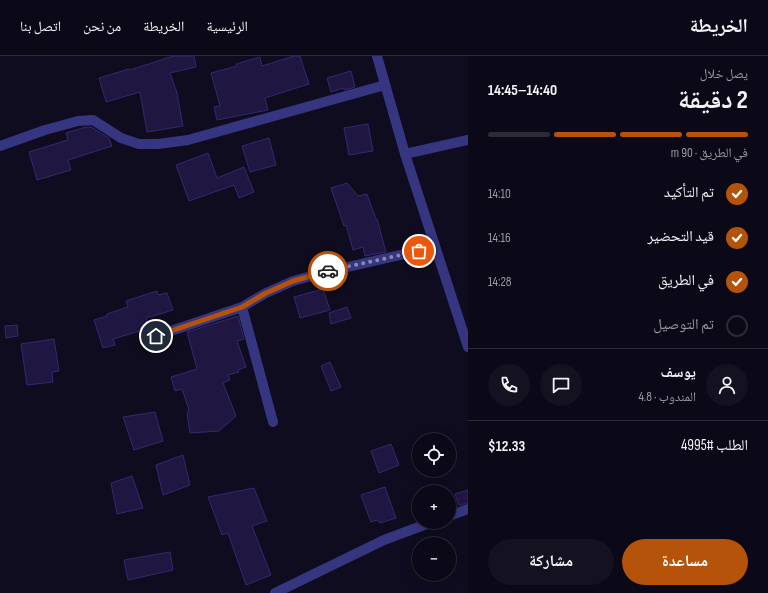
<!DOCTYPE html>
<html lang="ar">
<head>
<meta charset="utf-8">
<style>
	:root { --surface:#0b0917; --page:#141220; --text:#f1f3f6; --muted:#9a9aa1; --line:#2b2a36; --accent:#b45309 }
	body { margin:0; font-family:"Sofia Sans Condensed","Noto Naskh Arabic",sans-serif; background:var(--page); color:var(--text); direction:rtl; height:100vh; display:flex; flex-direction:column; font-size:15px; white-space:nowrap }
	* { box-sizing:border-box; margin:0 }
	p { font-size:13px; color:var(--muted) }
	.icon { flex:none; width:22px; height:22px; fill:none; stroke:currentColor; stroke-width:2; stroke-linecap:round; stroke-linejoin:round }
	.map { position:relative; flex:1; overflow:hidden; direction:ltr }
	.drawer { display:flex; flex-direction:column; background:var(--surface); width:300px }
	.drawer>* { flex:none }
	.fabs { position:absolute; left:412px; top:377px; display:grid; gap:8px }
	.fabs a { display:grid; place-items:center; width:44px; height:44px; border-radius:50%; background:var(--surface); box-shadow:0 2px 10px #0003,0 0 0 1px var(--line); font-size:20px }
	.pin { position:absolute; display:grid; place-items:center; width:34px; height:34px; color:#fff; margin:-17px; border:2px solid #fff; border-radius:50%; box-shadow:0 1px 4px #0007 }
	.courier { position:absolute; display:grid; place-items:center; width:40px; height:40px; margin:-20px; border:3px solid #b45309; border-radius:50%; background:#fff; color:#222; box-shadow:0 1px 5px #0007 }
	.overview em { font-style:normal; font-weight:700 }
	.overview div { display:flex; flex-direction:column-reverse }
	.overview { display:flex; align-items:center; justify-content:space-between; height:68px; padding:0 20px }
	h1 { font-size:26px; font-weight:700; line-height:30px }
	.bar { display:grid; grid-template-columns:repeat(4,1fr); gap:6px 4px; align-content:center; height:48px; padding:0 20px }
	.bar i { height:5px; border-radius:3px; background:var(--line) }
	.bar .current { background:var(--accent) }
	.bar p { grid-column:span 4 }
	.line { display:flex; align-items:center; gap:10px; padding:0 20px; border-top:1px solid var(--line) }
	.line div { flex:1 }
	.round { display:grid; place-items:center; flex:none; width:42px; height:42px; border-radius:21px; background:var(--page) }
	ol { padding:0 20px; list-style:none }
	li { display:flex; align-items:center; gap:12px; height:44px }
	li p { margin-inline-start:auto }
	li .icon { padding:4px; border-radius:50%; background:var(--accent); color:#fff; stroke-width:4 }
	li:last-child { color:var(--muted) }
	li i { width:22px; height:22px; border:2px solid var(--line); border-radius:50% }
	.primary-button { display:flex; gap:8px; margin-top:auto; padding:8px 20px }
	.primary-button a { flex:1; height:46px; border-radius:24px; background:var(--accent); color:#fff; font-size:16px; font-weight:700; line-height:46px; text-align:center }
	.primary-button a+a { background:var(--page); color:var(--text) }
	header { display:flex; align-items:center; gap:24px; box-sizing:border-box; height:56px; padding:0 20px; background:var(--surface); border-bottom:1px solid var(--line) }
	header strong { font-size:19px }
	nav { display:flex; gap:22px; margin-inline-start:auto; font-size:14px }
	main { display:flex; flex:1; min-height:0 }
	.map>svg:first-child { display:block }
	.building { fill:#1f1741; stroke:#35286e }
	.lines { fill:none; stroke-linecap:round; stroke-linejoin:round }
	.minor { stroke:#363580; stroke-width:10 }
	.tertiary { stroke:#363580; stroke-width:10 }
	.done { stroke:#8c88b1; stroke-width:4; stroke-dasharray:0 7.2 }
	.route { stroke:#b45309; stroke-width:5 }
</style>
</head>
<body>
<header>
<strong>الخريطة</strong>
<nav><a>الرئيسية</a><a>الخريطة</a><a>من نحن</a><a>اتصل بنا</a></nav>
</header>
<main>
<section class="drawer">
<div class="overview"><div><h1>2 دقيقة</h1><p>يصل خلال</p></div><em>14:40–14:45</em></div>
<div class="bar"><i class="current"></i><i class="current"></i><i class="current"></i><i></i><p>في الطريق · 90 m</p></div>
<ol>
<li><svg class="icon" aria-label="check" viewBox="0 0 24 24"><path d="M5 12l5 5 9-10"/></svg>تم التأكيد<p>14:10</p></li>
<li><svg class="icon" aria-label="check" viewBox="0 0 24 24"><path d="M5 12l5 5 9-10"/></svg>قيد التحضير<p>14:16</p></li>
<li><svg class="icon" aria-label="check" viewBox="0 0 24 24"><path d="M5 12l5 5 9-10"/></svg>في الطريق<p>14:28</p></li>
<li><i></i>تم التوصيل</li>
</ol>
<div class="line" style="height:72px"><a class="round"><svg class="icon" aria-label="person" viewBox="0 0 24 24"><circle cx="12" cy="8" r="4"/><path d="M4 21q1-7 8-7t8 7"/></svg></a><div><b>يوسف</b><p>المندوب · 4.8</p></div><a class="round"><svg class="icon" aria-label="chat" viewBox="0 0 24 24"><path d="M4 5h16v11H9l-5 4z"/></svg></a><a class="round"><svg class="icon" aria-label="phone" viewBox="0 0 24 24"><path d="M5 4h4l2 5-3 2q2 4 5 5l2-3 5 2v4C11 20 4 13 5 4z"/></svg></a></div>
<div class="line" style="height:52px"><div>الطلب #4995</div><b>$12.33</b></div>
<div class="primary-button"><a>مساعدة</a><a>مشاركة</a></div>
</section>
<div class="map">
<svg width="468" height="537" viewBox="0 0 468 537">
	<rect width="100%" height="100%" fill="#0f0c1f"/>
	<path class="building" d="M173 0H194L196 11 170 17 177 37 183 70 147 76 140 36 106 46 99 22 129 13 130 14Z
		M294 0H300L309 28 265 42 268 54 217 64 214 51 220 50 211 17 237 10 236 8 260 1 262 10Z
		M351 15 355 31 344 34V32L331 36 327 22Z
		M368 68 373 95 349 99 344 72Z
		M86 71H91L109 82 112 90 68 104 71 114 37 124 29 96 68 84 66 77Z
		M269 82 276 109 250 116 242 90Z
		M208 97 217 122 244 111 254 136 239 142 234 129 189 145 176 109Z
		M347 127 358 140 367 138 376 163H377L386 196 365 200 363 191 353 194 346 169 344 170 331 132Z
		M323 233 330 254 300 262 294 241Z
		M157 235 158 239 167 237 173 254 146 262 149 272 113 283 115 289 103 292 94 264 107 260V258L128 251 126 245Z
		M347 251 351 262 331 268 329 257Z
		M238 260 244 283 237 285 246 311 238 314 239 316 228 319 230 324 223 327 236 360 219 375 190 377 187 357 189 354 182 333 175 335 171 321 197 313 187 276Z
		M17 269 18 280 6 282 5 270Z
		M54 283 59 315 52 316 53 326 27 329 21 288Z
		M330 306 341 331 331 335 321 310Z
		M155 356 163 385 134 394 123 361Z
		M391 388 399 409 379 417 371 395Z
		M183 399 190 429 163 439 156 409Z
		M132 420 143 452 117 458 111 427Z
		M385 431 396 462 380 467 377 464 371 466 361 439Z
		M254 432 267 465 252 470 271 519 246 529 228 477 222 479 208 441Z
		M468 434V447L459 449 455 438Z
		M170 496 173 514 128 524 124 504Z"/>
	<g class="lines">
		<path class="minor" d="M0 90 45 74 78 65 93 64 121 82 139 88H158L188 84 385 29
			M405 98 468 84
			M242 251 273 366
			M156 280 242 251 266 237 293 225 326 216 435 191
			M449 460 468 453
			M275 537 384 484 432 466"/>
		<path class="tertiary" d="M377 0 405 98 468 291"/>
	</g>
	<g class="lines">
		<path class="done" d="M328 215 419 195"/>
		<path class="route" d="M156 280 242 251 266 237 293 225 328 215"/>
	</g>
</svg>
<div class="fabs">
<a><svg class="icon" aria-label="locate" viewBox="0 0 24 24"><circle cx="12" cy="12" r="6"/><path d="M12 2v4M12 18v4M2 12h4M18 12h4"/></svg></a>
<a>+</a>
<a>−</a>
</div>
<div class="pin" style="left:419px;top:195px;background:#ea580c"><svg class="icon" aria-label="bag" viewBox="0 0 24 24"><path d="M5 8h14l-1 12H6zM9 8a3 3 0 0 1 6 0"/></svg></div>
<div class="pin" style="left:156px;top:280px;background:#1f2937"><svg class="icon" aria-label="home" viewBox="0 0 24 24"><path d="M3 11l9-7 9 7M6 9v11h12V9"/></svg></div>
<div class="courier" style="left:328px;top:215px"><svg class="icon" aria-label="car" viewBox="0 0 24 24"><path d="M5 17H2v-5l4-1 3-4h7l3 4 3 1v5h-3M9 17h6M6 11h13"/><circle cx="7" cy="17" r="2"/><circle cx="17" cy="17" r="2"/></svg></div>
</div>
</main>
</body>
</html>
